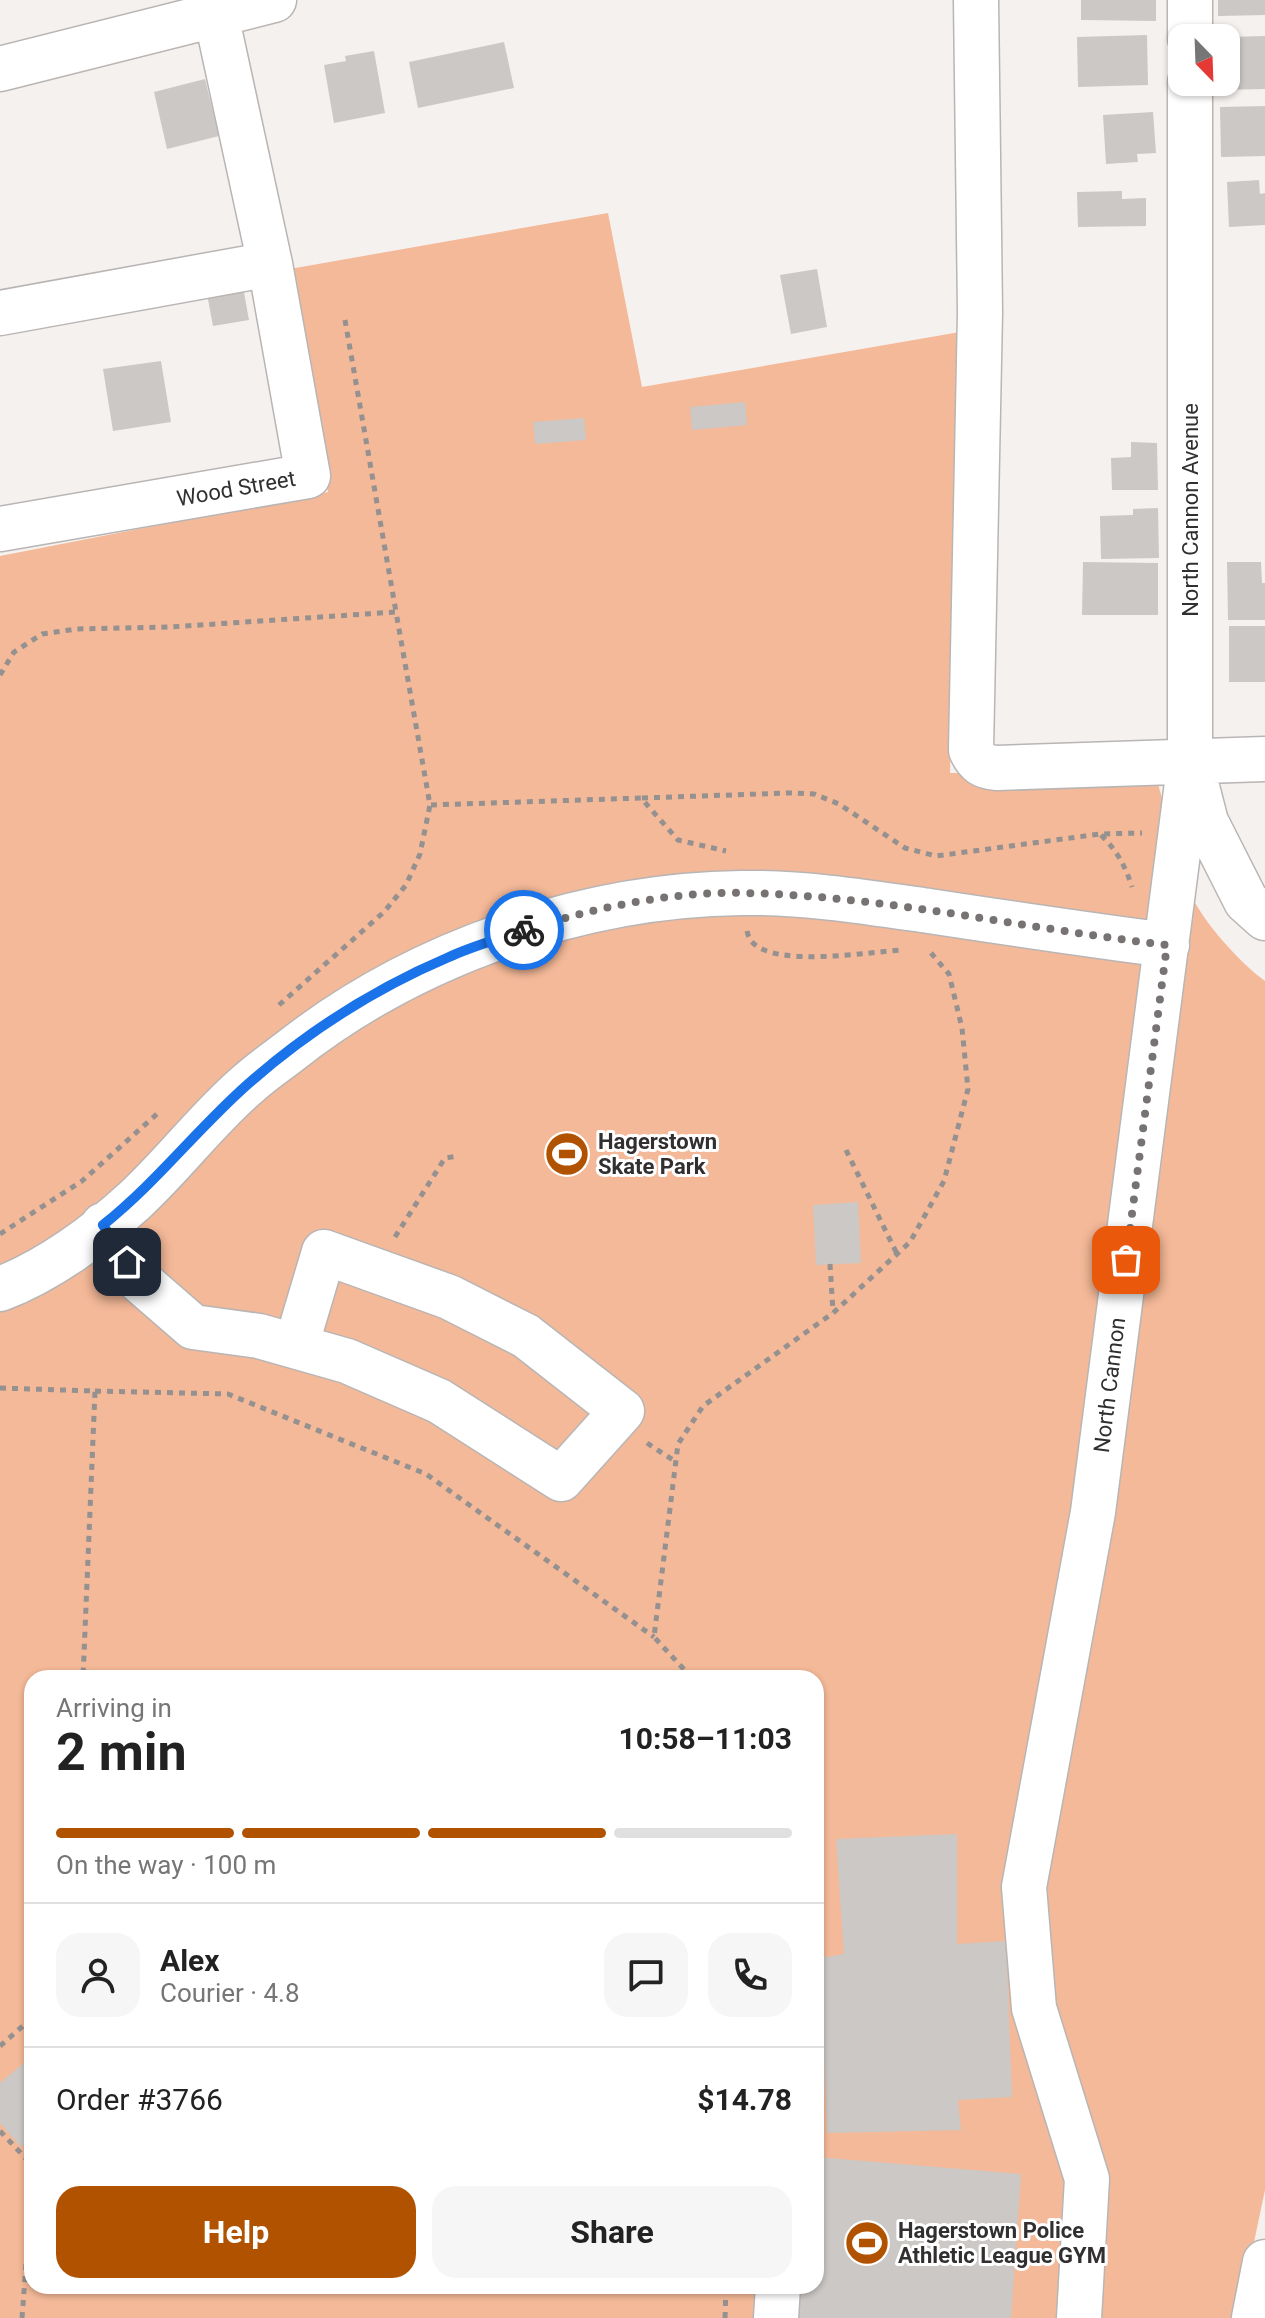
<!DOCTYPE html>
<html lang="en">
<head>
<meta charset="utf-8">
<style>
	:root { --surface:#fff; --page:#f6f6f6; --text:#222; --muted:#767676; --line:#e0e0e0; --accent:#b05200 }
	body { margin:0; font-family:Roboto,sans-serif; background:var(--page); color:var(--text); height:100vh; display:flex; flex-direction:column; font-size:30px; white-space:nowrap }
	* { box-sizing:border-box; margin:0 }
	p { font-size:26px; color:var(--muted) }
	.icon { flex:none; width:44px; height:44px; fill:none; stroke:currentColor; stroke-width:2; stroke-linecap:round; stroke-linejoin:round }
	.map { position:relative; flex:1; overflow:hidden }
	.panel { position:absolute; left:24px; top:1670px; width:800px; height:624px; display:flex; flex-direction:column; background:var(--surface); border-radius:24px; box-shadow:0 2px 6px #0004 }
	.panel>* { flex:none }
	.needle { width:52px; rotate:157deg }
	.controls { position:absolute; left:1168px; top:24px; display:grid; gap:16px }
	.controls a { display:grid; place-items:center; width:72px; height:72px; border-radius:16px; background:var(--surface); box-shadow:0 2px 6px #0004; font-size:40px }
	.pin { position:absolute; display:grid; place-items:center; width:68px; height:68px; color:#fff; margin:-34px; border-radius:16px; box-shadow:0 4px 12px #0006 }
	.courier { position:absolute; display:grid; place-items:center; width:80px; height:80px; margin:-40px; border:6px solid #1a73e8; border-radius:50%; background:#fff; color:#222; box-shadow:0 2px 10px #0007 }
	.summary em { font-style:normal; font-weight:700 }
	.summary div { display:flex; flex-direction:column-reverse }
	.summary { display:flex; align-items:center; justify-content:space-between; height:136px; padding:0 32px }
	h1 { font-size:52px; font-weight:700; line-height:60px }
	.bar { display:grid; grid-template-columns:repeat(4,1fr); gap:12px 8px; align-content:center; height:96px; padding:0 32px }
	.bar i { height:10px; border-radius:6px; background:var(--line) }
	.bar .on { background:var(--accent) }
	.bar p { grid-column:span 4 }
	.line { display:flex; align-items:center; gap:20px; padding:0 32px; border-top:2px solid var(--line) }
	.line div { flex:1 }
	.round { display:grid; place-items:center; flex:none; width:84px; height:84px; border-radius:24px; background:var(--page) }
	.primary-button { display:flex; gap:16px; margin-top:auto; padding:16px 32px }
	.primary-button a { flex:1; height:92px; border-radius:24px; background:var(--accent); color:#fff; font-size:32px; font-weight:700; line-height:92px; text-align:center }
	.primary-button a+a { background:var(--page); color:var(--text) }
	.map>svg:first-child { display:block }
	.green { fill:#f4b998; fill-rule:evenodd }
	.building { fill:#cbc8c6 }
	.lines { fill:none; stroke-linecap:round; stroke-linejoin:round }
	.minor-casing { stroke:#b9b5b4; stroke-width:47 }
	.path { stroke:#949190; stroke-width:5; stroke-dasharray:6 6; stroke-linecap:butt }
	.minor { stroke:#fff; stroke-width:44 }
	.done { stroke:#767372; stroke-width:8; stroke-dasharray:0 14.4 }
	.route { stroke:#1a73e8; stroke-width:10 }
	.labels { text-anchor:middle; stroke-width:6; stroke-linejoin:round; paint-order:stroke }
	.street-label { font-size:22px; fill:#312f2f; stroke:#fff }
	.poi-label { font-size:22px; font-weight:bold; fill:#312f2f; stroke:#fff; text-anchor:start }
</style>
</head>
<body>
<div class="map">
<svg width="1265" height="2318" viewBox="0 0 1265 2318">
	<rect width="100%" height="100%" fill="#f5f1ef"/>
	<path class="green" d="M608 213 642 387 960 332 950 773 1155 774C1167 813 1176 854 1190 892 1201 920 1240 963 1265 981V2190L1238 2318H0V556L328 492 284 270ZM32 1678H816V2286H32Z"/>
	<path class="building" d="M1081 0H1156V21L1081 20Z
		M1218 0H1265V15L1218 16Z
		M1147 35 1148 85 1078 87 1077 37Z
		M1265 36V89L1221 90V82H1226V37Z
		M504 42 514 88 418 108 409 62Z
		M374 51 385 113 334 123 324 65 346 61 345 56Z
		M205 79 219 136 167 149 154 92Z
		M1265 106V156L1221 157 1220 107Z
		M1153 112 1156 153 1137 154 1138 162 1106 164 1103 115Z
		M1259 180 1260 194 1265 193V225L1229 227 1227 182Z
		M1122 191V199L1146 198V226L1078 227 1077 192Z
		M817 269 827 327 791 334 780 275Z
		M243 287 249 320 213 326 207 294Z
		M161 361 171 422 113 431 103 369Z
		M745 402 747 425 692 430 690 407Z
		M584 418 586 440 535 444 533 422Z
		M1131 442 1157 443 1158 490H1112L1111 458 1131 457Z
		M1158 508 1159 558 1101 559 1100 516 1133 515V509Z
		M1083 562 1158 563V615H1082Z
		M1227 562H1261L1262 583H1265V620H1228Z
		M1229 626H1265V682H1229Z
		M858 1202 861 1263 816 1265 813 1205Z
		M957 1834V1944L1006 1941 1012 2097 958 2100 961 2130 827 2133 820 1958 844 1954 836 1839Z
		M32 2056V2138L21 2147 0 2123V2083Z
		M816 2157 1021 2174 1011 2318H791L794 2286H816Z"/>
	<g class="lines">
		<g class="minor-casing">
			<path id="minor" d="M976 0 980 312 971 750C977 763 983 767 997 768L1265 759
				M1190 0V38
				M0 69 274 0
				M1190 82V760L1206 822 1246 901 1265 918
				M0 313 270 264
				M0 529 308 476 270 264 216 15
				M103 1225 140 1281 193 1327 259 1336 347 1361 439 1401 561 1479 622 1411 526 1336 449 1297 324 1252 296 1346
				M0 1289C48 1271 98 1234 135 1200 175 1163 207 1119 248 1084 261 1072 276 1062 289 1052 414 953 582 895 741 893 804 892 867 902 929 911 1008 923 1087 935 1167 945
				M776 2318 778 2286
				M1079 2318 1087 2179 1034 2008 1024 1887 1093 1512 1190 760
				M1254 2318 1265 2262"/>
		</g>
		<path class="path" d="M345 320 396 612
			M0 675 14 652 42 634 76 629 170 627 396 612 430 805 641 798 678 840 726 851
			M642 798 789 793 814 794 839 804 905 848 936 856 1100 834 1142 833
			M1101 835C1117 851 1125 865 1132 887
			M747 931C748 935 749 939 752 942 776 968 868 952 902 950
			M279 1005 384 912 406 885 420 854 430 805
			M846 1150 897 1254
			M0 1234 82 1181 158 1113
			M395 1237 445 1158 458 1156
			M830 1264 833 1312
			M0 1388 95 1391 83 1678
			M95 1391 228 1394 426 1474 654 1637
			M647 1443 676 1462
			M692 1678 654 1637 678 1444 703 1406 833 1313 910 1242 944 1181 968 1089 962 1028 949 974 931 953
			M0 2046 32 2018
			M0 2131 32 2165
			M22 2318 32 2184
			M725 2318 726 2286"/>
		<use href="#minor" class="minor"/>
	</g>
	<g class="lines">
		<path class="done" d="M524 930C594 908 671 891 745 893 886 896 1026 929 1167 945L1126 1260"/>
		<path class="route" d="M127 1262 103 1225C156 1183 197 1129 248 1084 307 1032 376 988 449 957 473 946 499 939 524 930"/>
	</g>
	<defs>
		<g id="stadium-disc" transform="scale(2.3)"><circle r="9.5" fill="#b05200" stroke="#fff"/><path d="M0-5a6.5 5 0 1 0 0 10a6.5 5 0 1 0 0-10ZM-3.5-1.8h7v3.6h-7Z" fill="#fff"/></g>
	</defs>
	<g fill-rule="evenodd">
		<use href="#stadium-disc" x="567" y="1154"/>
		<use href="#stadium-disc" x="867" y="2243"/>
	</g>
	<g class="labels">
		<g class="street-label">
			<text transform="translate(236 488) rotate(-10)" y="8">Wood Street</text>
			<text transform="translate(1190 510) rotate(-90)" y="8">North Cannon Avenue</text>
			<text transform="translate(1109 1385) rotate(-83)" y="8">North Cannon</text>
		</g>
		<g class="poi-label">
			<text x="598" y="1149">Hagerstown<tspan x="598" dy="25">Skate Park</tspan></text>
			<text x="898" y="2238">Hagerstown Police<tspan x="898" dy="25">Athletic League GYM</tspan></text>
		</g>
	</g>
</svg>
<div class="controls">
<a><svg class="needle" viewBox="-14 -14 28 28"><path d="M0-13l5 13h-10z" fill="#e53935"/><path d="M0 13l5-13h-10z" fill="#767676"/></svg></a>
</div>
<div class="pin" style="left:1126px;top:1260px;background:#ea580c"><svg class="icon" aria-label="bag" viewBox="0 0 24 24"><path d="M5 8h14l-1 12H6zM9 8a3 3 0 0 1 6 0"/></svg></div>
<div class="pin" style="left:127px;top:1262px;background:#1f2937"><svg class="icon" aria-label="home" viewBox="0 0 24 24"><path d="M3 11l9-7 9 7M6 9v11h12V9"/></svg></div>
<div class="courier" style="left:524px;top:930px"><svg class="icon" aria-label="bike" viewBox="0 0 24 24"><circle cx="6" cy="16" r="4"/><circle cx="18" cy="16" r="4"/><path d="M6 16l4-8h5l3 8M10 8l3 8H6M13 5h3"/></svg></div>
<section class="panel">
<div class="summary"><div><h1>2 min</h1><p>Arriving in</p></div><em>10:58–11:03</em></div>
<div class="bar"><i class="on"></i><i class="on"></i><i class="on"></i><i></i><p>On the way · 100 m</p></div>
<div class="line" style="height:144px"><a class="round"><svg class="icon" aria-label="person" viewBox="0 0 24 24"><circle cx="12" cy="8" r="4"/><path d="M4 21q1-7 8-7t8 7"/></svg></a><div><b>Alex</b><p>Courier · 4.8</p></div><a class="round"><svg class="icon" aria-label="chat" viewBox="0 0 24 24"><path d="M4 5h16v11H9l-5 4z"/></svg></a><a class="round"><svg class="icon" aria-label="phone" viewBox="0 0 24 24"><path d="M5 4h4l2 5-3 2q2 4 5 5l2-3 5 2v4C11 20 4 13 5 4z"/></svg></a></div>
<div class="line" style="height:104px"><div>Order #3766</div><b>$14.78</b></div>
<div class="primary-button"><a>Help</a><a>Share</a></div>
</section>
</div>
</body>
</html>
